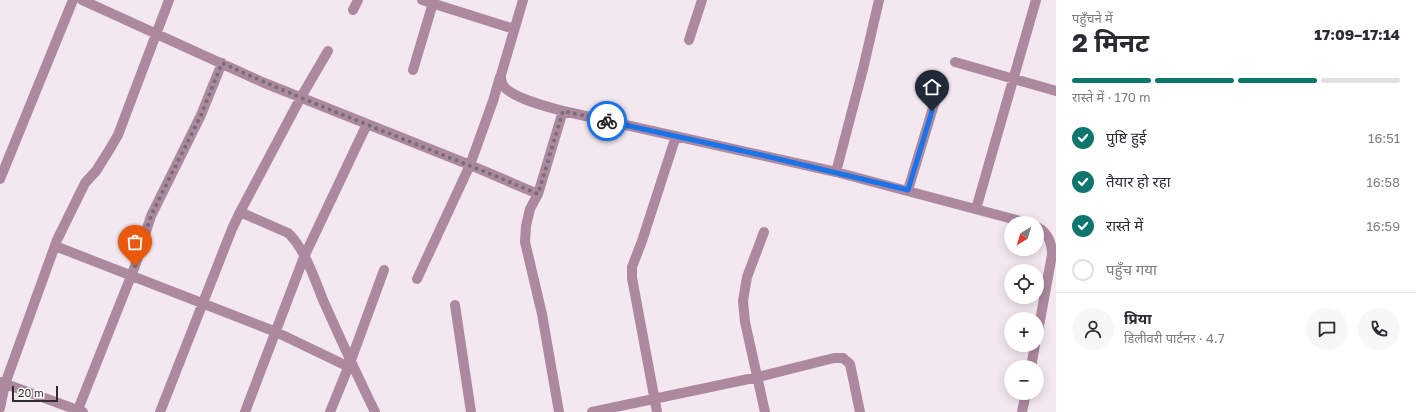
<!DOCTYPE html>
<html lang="hi">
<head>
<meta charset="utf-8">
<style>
	:root { --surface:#fff; --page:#f7f7f7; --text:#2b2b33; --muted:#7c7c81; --line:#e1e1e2; --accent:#0f766e }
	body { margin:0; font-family:"Golos Text","Noto Sans Devanagari",sans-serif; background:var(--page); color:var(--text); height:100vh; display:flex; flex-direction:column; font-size:15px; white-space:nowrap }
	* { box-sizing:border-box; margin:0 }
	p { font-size:13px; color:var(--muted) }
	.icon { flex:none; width:22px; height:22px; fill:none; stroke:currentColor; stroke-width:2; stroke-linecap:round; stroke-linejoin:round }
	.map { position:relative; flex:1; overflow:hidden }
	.panel { display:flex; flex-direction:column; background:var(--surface); width:360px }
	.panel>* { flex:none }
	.needle { width:26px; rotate:218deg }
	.fabs { position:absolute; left:1004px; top:216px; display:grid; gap:8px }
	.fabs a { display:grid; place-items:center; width:40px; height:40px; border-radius:50%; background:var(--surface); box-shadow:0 2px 10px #0003; font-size:20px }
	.scale { position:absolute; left:12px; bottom:10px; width:46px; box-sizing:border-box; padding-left:4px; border:2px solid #312c2f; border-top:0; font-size:11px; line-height:14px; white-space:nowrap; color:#312c2f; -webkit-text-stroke:3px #fff; paint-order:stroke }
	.pin { position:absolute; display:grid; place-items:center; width:34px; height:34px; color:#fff; margin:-41px -17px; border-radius:50% 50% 50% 0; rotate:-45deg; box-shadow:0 0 4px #0007 }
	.pin .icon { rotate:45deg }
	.courier { position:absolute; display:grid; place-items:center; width:40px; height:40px; margin:-20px; border:3px solid #1a73e8; border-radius:50%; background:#fff; color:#222; box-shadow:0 1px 5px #0007 }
	.head em { font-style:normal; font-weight:700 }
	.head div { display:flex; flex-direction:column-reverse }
	.head { display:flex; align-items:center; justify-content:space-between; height:68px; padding:0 16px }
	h1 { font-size:26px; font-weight:700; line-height:30px }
	.bar { display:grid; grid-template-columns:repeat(4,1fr); gap:6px 4px; align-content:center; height:48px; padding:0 16px }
	.bar i { height:5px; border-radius:3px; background:var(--line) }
	.bar .active { background:var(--accent) }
	.bar p { grid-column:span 4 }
	.line { display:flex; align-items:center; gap:10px; padding:0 16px; border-top:1px solid var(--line) }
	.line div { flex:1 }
	.round { display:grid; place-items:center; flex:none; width:42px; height:42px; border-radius:21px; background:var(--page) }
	ol { padding:0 16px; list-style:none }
	li { display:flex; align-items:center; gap:12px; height:44px }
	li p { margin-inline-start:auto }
	li .icon { padding:4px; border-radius:50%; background:var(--accent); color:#fff; stroke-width:4 }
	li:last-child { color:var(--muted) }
	li i { width:22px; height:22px; border:2px solid var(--line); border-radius:50% }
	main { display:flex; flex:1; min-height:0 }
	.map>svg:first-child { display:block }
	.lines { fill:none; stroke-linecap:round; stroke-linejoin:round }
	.minor { stroke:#ad89a0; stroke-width:10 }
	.done { stroke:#756e72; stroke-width:4; stroke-dasharray:0 7.2 }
	.route { stroke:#1a73e8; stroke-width:5 }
</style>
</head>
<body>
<main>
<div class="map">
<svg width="1056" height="412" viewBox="0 0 1056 412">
	<rect width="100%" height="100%" fill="#f3e8ef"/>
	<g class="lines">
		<path class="minor" d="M82 0 262 82 470 165 538 194
			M422 0 514 29
			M523 0 501 75C501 78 501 82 503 85 510 98 549 107 563 111L836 172 1028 223
			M353 10 358 0
			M689 40 702 0
			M955 62 1056 91
			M413 70 433 3
			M836 172 863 69 879 0
			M0 179 73 0
			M908 190 936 98
			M976 209 1036 0
			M240 212 301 97 328 51
			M1037 227C1048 232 1052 244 1052 255L1037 337
			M764 232 747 277 743 301 745 322 765 412
			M55 246 276 332 349 367
			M417 279 470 165 493 101 500 77
			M455 305 471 412
			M1031 367 1035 345
			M0 382 83 412
			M0 408 5 384 57 240 85 183 96 171 108 152 118 135 169 0
			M77 412 135 266 151 216 201 115 222 63
			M160 412 232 229 240 212 288 233C304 247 315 280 323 300 340 338 357 375 375 412
			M245 412 304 257 367 124
			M330 412 350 363 384 270
			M559 412 542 314 525 242 526 226 530 209 538 194 563 111
			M592 412 758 377 834 358H843L850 364 860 412
			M657 412 632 278V267L642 241 676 136
			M1022 412 1026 393"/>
	</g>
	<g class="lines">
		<path class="done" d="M135 266 151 216 163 191 201 115 222 63C326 111 433 149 538 194L563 111 607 121"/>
		<path class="route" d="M607 121 770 157 908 190 932 111"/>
	</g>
</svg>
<div class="fabs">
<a><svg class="needle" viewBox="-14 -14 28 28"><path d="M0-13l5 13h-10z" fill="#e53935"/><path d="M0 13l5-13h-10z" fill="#7c7c81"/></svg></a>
<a><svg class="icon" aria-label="locate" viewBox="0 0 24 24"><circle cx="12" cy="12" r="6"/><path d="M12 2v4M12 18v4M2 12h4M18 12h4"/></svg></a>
<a>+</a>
<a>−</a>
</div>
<div class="scale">20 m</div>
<div class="pin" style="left:135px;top:266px;background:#ea580c"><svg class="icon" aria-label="bag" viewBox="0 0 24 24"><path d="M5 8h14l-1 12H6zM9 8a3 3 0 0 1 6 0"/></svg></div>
<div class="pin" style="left:932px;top:111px;background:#1f2937"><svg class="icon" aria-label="home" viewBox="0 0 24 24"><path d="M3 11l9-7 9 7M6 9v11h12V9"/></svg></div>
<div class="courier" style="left:607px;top:121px"><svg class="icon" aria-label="bike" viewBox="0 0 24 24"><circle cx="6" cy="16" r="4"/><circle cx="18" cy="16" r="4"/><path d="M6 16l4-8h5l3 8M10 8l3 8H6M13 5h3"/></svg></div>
</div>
<section class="panel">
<div class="head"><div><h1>2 मिनट</h1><p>पहुँचने में</p></div><em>17:09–17:14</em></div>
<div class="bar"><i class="active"></i><i class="active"></i><i class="active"></i><i></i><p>रास्ते में · 170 m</p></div>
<ol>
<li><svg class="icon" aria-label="check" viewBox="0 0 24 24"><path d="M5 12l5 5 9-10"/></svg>पुष्टि हुई<p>16:51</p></li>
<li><svg class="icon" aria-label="check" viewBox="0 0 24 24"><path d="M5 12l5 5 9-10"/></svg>तैयार हो रहा<p>16:58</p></li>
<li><svg class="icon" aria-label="check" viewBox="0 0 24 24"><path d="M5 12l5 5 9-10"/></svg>रास्ते में<p>16:59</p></li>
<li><i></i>पहुँच गया</li>
</ol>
<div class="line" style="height:72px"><a class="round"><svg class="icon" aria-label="person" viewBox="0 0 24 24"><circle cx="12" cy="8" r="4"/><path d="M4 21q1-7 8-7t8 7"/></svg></a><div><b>प्रिया</b><p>डिलीवरी पार्टनर · 4.7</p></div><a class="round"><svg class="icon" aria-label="chat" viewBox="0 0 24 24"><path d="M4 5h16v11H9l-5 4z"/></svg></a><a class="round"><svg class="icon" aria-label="phone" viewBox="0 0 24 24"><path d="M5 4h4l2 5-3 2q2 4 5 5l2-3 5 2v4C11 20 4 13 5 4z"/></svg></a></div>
</section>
</main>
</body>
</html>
